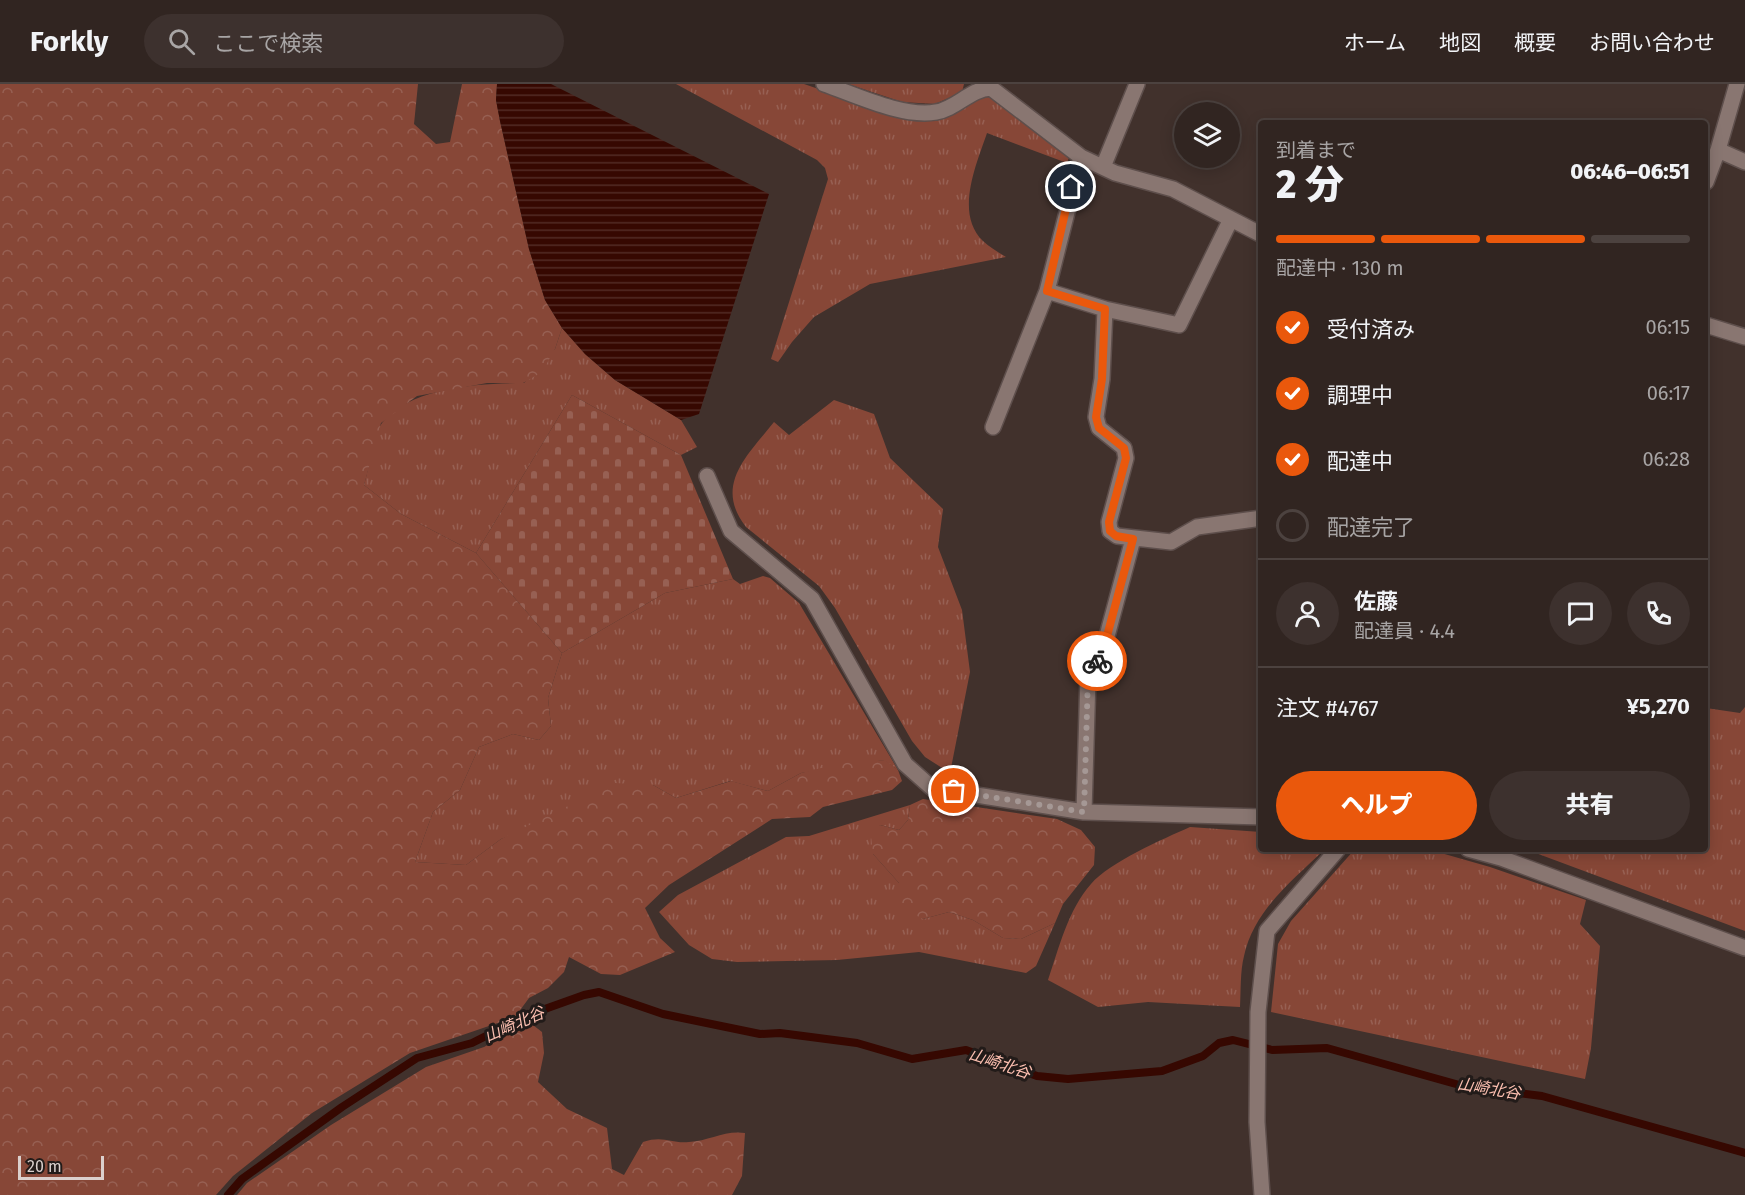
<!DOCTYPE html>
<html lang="ja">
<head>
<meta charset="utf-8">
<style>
	:root { --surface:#312521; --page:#3d312e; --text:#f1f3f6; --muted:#a8a5a5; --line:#4c423f; --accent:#ea580c }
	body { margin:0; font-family:"Fira Sans","Noto Sans JP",sans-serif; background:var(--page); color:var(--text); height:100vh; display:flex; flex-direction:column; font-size:22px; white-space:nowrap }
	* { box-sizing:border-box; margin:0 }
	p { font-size:20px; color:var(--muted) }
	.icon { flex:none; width:33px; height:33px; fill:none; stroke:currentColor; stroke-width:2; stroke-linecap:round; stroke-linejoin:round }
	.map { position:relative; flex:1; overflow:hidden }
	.drawer { position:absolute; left:1258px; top:36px; width:450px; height:732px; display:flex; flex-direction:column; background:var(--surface); border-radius:6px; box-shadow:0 3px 15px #0003,0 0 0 2px var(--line) }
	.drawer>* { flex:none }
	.controls { position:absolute; left:1174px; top:18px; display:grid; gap:12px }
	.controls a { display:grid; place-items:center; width:66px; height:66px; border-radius:50%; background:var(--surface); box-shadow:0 3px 15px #0003,0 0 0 2px var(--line); font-size:30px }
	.scale { position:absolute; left:18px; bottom:15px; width:86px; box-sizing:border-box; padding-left:6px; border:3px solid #dbd0cd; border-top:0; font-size:16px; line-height:21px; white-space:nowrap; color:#dbd0cd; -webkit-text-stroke:4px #221b19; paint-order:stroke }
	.pin { position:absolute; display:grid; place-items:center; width:51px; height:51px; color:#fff; margin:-26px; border:3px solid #fff; border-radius:50%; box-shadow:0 2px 6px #0007 }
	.courier { position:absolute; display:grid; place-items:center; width:60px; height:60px; margin:-30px; border:4px solid #ea580c; border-radius:50%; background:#fff; color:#222; box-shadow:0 2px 8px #0007 }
	.head em { font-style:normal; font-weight:800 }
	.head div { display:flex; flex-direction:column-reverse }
	.head { display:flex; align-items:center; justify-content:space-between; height:102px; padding:0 18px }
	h1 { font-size:39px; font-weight:800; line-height:45px }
	.bar { display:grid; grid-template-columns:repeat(4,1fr); gap:9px 6px; align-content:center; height:72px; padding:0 18px }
	.bar i { height:8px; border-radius:4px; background:var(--line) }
	.bar .selected { background:var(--accent) }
	.bar p { grid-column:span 4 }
	.line { display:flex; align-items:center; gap:15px; padding:0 18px; border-top:2px solid var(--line) }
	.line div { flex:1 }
	.round { display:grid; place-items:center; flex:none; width:63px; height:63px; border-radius:32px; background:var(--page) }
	ol { padding:0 18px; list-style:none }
	li { display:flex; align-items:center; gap:18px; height:66px }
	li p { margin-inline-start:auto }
	li .icon { padding:6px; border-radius:50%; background:var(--accent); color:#fff; stroke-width:4 }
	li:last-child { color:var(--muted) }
	li i { width:33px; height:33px; border:3px solid var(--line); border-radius:50% }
	.cta { display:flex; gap:12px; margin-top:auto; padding:12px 18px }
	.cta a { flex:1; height:69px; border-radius:36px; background:var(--accent); color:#fff; font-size:24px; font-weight:800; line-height:69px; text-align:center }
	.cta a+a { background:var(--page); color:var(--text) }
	header { display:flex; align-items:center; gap:36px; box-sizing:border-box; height:84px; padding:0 30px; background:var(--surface); border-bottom:2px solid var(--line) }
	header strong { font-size:28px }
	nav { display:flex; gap:33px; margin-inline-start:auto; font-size:21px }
	.search { width:420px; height:54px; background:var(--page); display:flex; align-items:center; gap:15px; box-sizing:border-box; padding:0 21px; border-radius:33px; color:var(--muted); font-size:22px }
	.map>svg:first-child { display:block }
	.grass { fill:url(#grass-tufts) }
	.forest { fill:url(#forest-crowns) }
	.cemetery { fill:url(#cemetery-stones) }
	.water { fill:url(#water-rules) }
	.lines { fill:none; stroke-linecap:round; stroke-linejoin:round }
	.stream { stroke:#360801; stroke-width:8 }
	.minor-casing { stroke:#5e4f4c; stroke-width:18 }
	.minor { stroke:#897671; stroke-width:15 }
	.done { stroke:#a59895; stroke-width:6; stroke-dasharray:0 10.8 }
	.route { stroke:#ea580c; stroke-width:8 }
	.labels { text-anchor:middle; stroke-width:6; stroke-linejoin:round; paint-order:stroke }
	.water-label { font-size:16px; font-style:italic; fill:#fcbfb0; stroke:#221b19 }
</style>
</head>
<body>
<header>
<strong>Forkly</strong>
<div class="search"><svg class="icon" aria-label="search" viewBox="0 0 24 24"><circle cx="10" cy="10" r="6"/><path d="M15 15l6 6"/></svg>ここで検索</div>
<nav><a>ホーム</a><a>地図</a><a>概要</a><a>お問い合わせ</a></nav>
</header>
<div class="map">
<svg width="1745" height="1111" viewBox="0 0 1745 1111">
	<defs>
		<pattern id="grass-tufts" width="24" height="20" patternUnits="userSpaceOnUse" patternTransform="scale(1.5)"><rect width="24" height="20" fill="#874737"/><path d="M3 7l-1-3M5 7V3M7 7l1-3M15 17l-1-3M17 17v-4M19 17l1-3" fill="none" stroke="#976053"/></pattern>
		<pattern id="forest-crowns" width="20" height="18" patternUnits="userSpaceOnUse" patternTransform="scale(1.5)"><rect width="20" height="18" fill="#874737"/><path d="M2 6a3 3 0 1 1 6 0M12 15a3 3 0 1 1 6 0" fill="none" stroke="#976053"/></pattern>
		<pattern id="cemetery-stones" width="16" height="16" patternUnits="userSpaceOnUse" patternTransform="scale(1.5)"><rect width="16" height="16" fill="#874737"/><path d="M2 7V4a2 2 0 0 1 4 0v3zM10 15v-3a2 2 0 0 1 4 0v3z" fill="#976053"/></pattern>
		<pattern id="water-rules" width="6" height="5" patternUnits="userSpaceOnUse" patternTransform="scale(1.5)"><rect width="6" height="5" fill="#360801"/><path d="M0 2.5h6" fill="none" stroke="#522b25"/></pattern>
	</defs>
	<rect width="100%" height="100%" fill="#41312c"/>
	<path class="grass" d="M676 0H804L900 33 986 10 1070 71 1067 79 987 49C977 79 954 129 983 157 989 163 998 168 1006 173L870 200 814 233 792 258 778 278 771 275 828 95 825 84 817 76Z
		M848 0H964L962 8 935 20 902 18Z
		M562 244 585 270 615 296 681 336 697 363 681 371 572 311 476 469 401 430 364 401C368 389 375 347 382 339 409 303 482 299 524 299L555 265Z
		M834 316 874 330 890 374 943 425 938 463 962 526 970 588 950 689 925 673 912 657 835 524 819 502 746 443C713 401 748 371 774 338L789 351Z
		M763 492 770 494 799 519 898 686 884 676 801 689 768 707 730 697 676 714 653 701 501 755 466 781 415 778 433 728 460 706 479 663 513 650 539 656 551 642 548 614 562 569 665 509 733 495 740 500Z
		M1745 623V847L1525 765H1706V624L1740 629Z
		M910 721 908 736 899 746 880 741 873 770 899 799 923 835 949 828 973 836 1003 854 1021 855 1055 839 1036 882 1026 889 919 868 837 876 737 878 712 875 689 861 659 828 678 811 786 753 809 752Z
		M1190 743 1261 748 1262 765 1324 766C1292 797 1254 826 1244 872 1240 888 1241 906 1240 923L1148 918 1098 923 1048 896C1059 864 1068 826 1091 800 1110 778 1163 755 1190 743Z
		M1355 765H1427L1490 783 1586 816 1580 840 1600 862 1591 964 1585 995 1271 928 1278 860 1291 837Z"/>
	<path class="forest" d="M0 0H418L414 40 436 60 450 58 462 0H497L496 16 500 37 529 165 545 216 562 244 555 265 542 288 523 299H487L417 312 381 339 364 401 401 430 476 469 562 569 548 614 551 642 539 656 513 650 479 663 460 706 433 728 415 778 466 781 501 755 615 699 653 701 676 714 731 697 768 707 801 689 841 679 885 676 898 686 902 697 892 706 823 723 810 733 772 735 669 801 645 824 660 854 675 868 620 891 601 890 569 873 564 888 548 904 529 914 515 933 410 969 312 1029 233 1092 216 1111H0Z
		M923 715 1057 735 1081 746 1095 763 1094 781 1063 820 1055 839 1021 855 1003 854 973 836 949 828 923 835 898 823 899 799 873 770 871 752 880 741 899 746 908 736 910 721Z
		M529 938 542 948 544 969 538 998 567 1025 607 1044 612 1085 624 1091 643 1058C664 1051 671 1060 689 1058 709 1057 725 1046 745 1049L742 1092 732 1111H237L247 1099 331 1041 426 983 484 963Z"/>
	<path class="cemetery" d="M572 311 681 371 733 495 665 509 562 569 476 469Z"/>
	<path class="water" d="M497 0H551L769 110 699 330 681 336 615 296 585 270 562 244 545 216 529 165 500 37 496 16Z"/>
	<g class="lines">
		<path class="stream" d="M228 1111 242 1095 342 1023 417 974 472 959 528 931 584 911 599 908 663 930 760 950 780 949 857 959 912 975 966 966 1037 992 1068 995 1162 987 1203 972 1219 959 1233 956 1272 966 1327 964 1463 1002 1542 1012 1745 1069"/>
		<g class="minor-casing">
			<path id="minor" d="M824 0C856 11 903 34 936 28 956 25 970 5 991 4L1081 73 1115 89 1173 105 1262 151
				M1718 66 1745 78
				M1103 83 1137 0
				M1706 98 1718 66 1737 0
				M1231 135 1179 241 1105 225 1102 295 1096 333 1099 344 1124 364 1126 374 1109 438 1110 447 1117 452 1171 458 1197 443 1262 434
				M1047 207 1105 225
				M1706 241 1745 253
				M993 343 1047 207 1081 73
				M707 392 731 447 812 515 905 680 932 704 1084 728 1262 733
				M1084 728 1088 593 1103 567 1133 455
				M1468 765 1501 774 1745 864
				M1262 1111 1257 1038 1258 928 1267 847 1338 765"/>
		</g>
		<use href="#minor" class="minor"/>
	</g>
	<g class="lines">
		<path class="done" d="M954 707 1084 728 1088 593 1097 577"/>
		<path class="route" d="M1071 103 1047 207 1105 225 1102 295 1096 333 1099 344 1124 364 1126 374 1109 438 1110 447 1116 452 1133 455 1103 567 1097 577"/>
	</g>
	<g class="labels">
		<g class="water-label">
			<text transform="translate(514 940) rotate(-24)" y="6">山崎北谷</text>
			<text transform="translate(1000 979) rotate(18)" y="6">山崎北谷</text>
			<text transform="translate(1489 1004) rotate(9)" y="6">山崎北谷</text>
		</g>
	</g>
</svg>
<div class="controls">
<a><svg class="icon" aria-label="layers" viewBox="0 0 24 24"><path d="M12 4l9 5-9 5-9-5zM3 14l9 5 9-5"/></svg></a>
</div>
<div class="scale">20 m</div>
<div class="pin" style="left:954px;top:707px;background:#ea580c"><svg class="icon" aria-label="bag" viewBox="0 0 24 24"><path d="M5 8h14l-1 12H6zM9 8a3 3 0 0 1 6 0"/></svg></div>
<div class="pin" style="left:1071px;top:103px;background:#1f2937"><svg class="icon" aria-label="home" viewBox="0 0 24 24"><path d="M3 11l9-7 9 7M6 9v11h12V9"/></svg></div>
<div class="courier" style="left:1097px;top:577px"><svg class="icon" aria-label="bike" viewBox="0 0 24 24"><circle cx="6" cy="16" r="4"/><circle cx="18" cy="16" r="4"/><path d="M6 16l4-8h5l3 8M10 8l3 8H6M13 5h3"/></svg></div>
<section class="drawer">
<div class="head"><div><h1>2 分</h1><p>到着まで</p></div><em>06:46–06:51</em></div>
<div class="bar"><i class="selected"></i><i class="selected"></i><i class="selected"></i><i></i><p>配達中 · 130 m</p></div>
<ol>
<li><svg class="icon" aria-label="check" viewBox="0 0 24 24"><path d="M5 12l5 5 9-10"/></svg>受付済み<p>06:15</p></li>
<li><svg class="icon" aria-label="check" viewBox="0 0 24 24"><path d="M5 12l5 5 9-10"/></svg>調理中<p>06:17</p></li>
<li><svg class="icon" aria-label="check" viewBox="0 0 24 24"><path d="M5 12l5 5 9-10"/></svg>配達中<p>06:28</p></li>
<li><i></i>配達完了</li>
</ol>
<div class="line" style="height:108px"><a class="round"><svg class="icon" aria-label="person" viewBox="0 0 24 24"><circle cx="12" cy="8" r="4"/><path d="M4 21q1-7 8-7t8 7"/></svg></a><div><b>佐藤</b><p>配達員 · 4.4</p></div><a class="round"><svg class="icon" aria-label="chat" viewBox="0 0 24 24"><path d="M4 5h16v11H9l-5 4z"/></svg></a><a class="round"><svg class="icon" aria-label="phone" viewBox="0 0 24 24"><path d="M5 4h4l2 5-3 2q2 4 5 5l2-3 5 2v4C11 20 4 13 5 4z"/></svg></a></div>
<div class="line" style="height:78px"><div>注文 #4767</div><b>¥5,270</b></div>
<div class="cta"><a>ヘルプ</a><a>共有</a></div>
</section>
</div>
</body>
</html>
